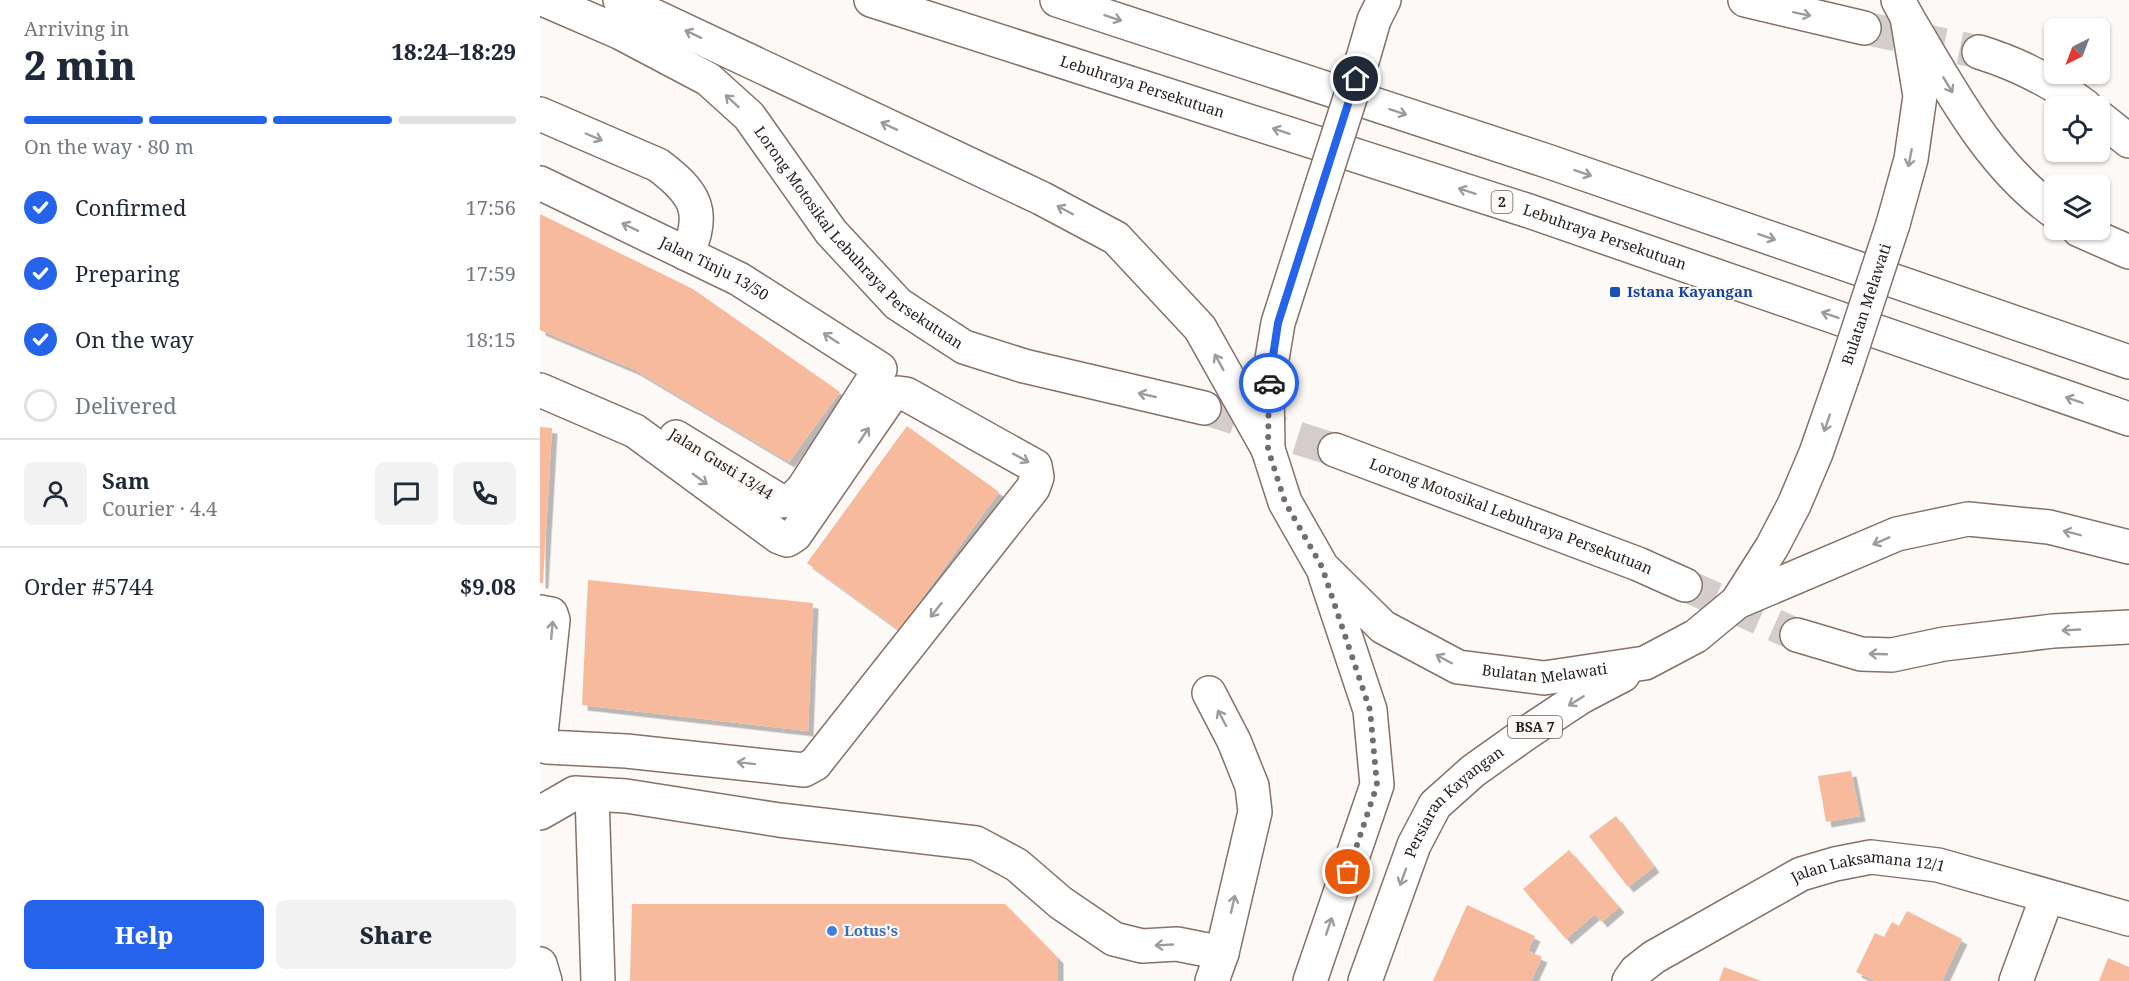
<!DOCTYPE html>
<html lang="en">
<head>
<meta charset="utf-8">
<style>
	:root { --surface:#fff; --page:#f2f2f3; --text:#1f2937; --muted:#747a83; --line:#e0e1e3; --accent:#2563eb }
	body { margin:0; font-family:"Noto Serif",serif; background:var(--page); color:var(--text); height:100vh; display:flex; flex-direction:column; font-size:22px; white-space:nowrap }
	* { box-sizing:border-box; margin:0 }
	p { font-size:20px; color:var(--muted) }
	.icon { flex:none; width:33px; height:33px; fill:none; stroke:currentColor; stroke-width:2; stroke-linecap:round; stroke-linejoin:round }
	.map { position:relative; flex:1; overflow:hidden }
	.drawer { display:flex; flex-direction:column; background:var(--surface); width:540px }
	.drawer>* { flex:none }
	.needle { width:39px; rotate:222deg }
	.buttons { position:absolute; left:1504px; top:18px; display:grid; gap:12px }
	.buttons a { display:grid; place-items:center; width:66px; height:66px; border-radius:9px; background:var(--surface); box-shadow:0 2px 4px #0004; font-size:30px }
	.pin { position:absolute; display:grid; place-items:center; width:51px; height:51px; color:#fff; margin:-26px; border:3px solid #fff; border-radius:50%; box-shadow:0 2px 6px #0007 }
	.courier { position:absolute; display:grid; place-items:center; width:60px; height:60px; margin:-30px; border:4px solid #2563eb; border-radius:50%; background:#fff; color:#222; box-shadow:0 2px 8px #0007 }
	.headline em { font-style:normal; font-weight:800 }
	.headline div { display:flex; flex-direction:column-reverse }
	.headline { display:flex; align-items:center; justify-content:space-between; height:102px; padding:0 24px }
	h1 { font-size:39px; font-weight:800; line-height:45px }
	.bar { display:grid; grid-template-columns:repeat(4,1fr); gap:9px 6px; align-content:center; height:72px; padding:0 24px }
	.bar i { height:8px; border-radius:4px; background:var(--line) }
	.bar .on { background:var(--accent) }
	.bar p { grid-column:span 4 }
	.line { display:flex; align-items:center; gap:15px; padding:0 24px; border-top:2px solid var(--line) }
	.line div { flex:1 }
	.round { display:grid; place-items:center; flex:none; width:63px; height:63px; border-radius:9px; background:var(--page) }
	ol { padding:0 24px; list-style:none }
	li { display:flex; align-items:center; gap:18px; height:66px }
	li p { margin-inline-start:auto }
	li .icon { padding:6px; border-radius:50%; background:var(--accent); color:#fff; stroke-width:4 }
	li:last-child { color:var(--muted) }
	li i { width:33px; height:33px; border:3px solid var(--line); border-radius:50% }
	.primary-button { display:flex; gap:12px; margin-top:auto; padding:12px 24px }
	.primary-button a { flex:1; height:69px; border-radius:9px; background:var(--accent); color:#fff; font-size:24px; font-weight:800; line-height:69px; text-align:center }
	.primary-button a+a { background:var(--page); color:var(--text) }
	main { display:flex; flex:1; min-height:0 }
	.map>svg:first-child { display:block }
	.building { fill:#f8ba9c; filter:url(#shadow) }
	.lines { fill:none; stroke-linecap:round; stroke-linejoin:round }
	.minor-tunnel { stroke:#d3cecb; stroke-width:33; stroke-dasharray:33 16; stroke-linecap:butt }
	.minor-casing { stroke:#857167; stroke-width:36 }
	.major-casing { stroke:#857167; stroke-width:36 }
	.highway-casing { stroke:#857167; stroke-width:36 }
	.minor { stroke:#fff; stroke-width:33 }
	.major { stroke:#fff; stroke-width:33 }
	.highway { stroke:#fff; stroke-width:33 }
	.major-bridge-casing { stroke:#857167; stroke-width:36; stroke-linecap:butt }
	.major-bridge { stroke:#fff; stroke-width:33 }
	.oneway { stroke:#9f9b99 }
	.done { stroke:#746d69; stroke-width:6; stroke-dasharray:0 10.8 }
	.route { stroke:#2563eb; stroke-width:8 }
	.transit-dot { fill:#1a4fb4; stroke:#fdf9f6; stroke-width:2 }
	.shop-dot { fill:#3f7fe0; stroke:#fdf9f6; stroke-width:2 }
	.labels { text-anchor:middle; stroke-width:4.5; stroke-linejoin:round; paint-order:stroke }
	.shield { fill:#fdf9f6; stroke:#69625e; stroke-width:1.5 }
	.shield-label { font-size:14px; font-weight:bold; fill:#2a211d }
	.street-label { font-size:15px; fill:#2a211d; stroke:#fdf9f6 }
	.transit-label { font-size:15px; font-weight:bold; fill:#164399; stroke:#fdf9f6; text-anchor:start }
	.shop-label { font-size:15px; font-weight:bold; fill:#366cbe; stroke:#fdf9f6; text-anchor:start }
</style>
</head>
<body>
<main>
<section class="drawer">
<div class="headline"><div><h1>2 min</h1><p>Arriving in</p></div><em>18:24–18:29</em></div>
<div class="bar"><i class="on"></i><i class="on"></i><i class="on"></i><i></i><p>On the way · 80 m</p></div>
<ol>
<li><svg class="icon" aria-label="check" viewBox="0 0 24 24"><path d="M5 12l5 5 9-10"/></svg>Confirmed<p>17:56</p></li>
<li><svg class="icon" aria-label="check" viewBox="0 0 24 24"><path d="M5 12l5 5 9-10"/></svg>Preparing<p>17:59</p></li>
<li><svg class="icon" aria-label="check" viewBox="0 0 24 24"><path d="M5 12l5 5 9-10"/></svg>On the way<p>18:15</p></li>
<li><i></i>Delivered</li>
</ol>
<div class="line" style="height:108px"><a class="round"><svg class="icon" aria-label="person" viewBox="0 0 24 24"><circle cx="12" cy="8" r="4"/><path d="M4 21q1-7 8-7t8 7"/></svg></a><div><b>Sam</b><p>Courier · 4.4</p></div><a class="round"><svg class="icon" aria-label="chat" viewBox="0 0 24 24"><path d="M4 5h16v11H9l-5 4z"/></svg></a><a class="round"><svg class="icon" aria-label="phone" viewBox="0 0 24 24"><path d="M5 4h4l2 5-3 2q2 4 5 5l2-3 5 2v4C11 20 4 13 5 4z"/></svg></a></div>
<div class="line" style="height:78px"><div>Order #5744</div><b>$9.08</b></div>
<div class="primary-button"><a>Help</a><a>Share</a></div>
</section>
<div class="map">
<svg width="1589" height="981" viewBox="0 0 1589 981">
	<defs>
		<filter id="shadow"><feDropShadow dx="5.5" dy="5.5" stdDeviation="0" flood-color="#0004"/></filter>
	</defs>
	<rect width="100%" height="100%" fill="#fdf9f6"/>
	<path class="building" d="M0 214 153 289 300 392 249 462 95 370 0 330Z
		M367 426 459 492 359 630 267 563Z
		M0 427 12 428 3 583H0Z
		M48 580 273 603 268 731 42 705Z
		M1311 771 1320 816 1286 822 1278 776Z
		M1076 816 1114 867 1088 887 1049 836Z
		M1029 850 1079 907 1062 922 1055 914 1026 939 983 889Z
		M92 904H465L518 958V981H90Z
		M927 905 995 936 988 951 1002 957 991 981H893Z
		M1367 911 1422 939 1402 981H1335L1316 972 1335 933 1344 937 1352 922 1359 926Z
		M1568 958 1589 967V981H1559Z
		M1184 967 1221 981H1179Z"/>
	<g class="lines">
		<path class="minor-tunnel" d="M1324 28 1439 52
			M664 408 795 450
			M1145 585 1257 635"/>
		<g class="minor-casing">
			<g id="minor">
				<path id="s1" d="M5 0 79 32 168 79 209 116 291 232 358 304 424 347 484 366 664 408"/>
				<path d="M1205 0 1324 28"/>
				<path d="M1439 52C1478 64 1512 81 1545 106"/>
				<path d="M0 114 118 165C154 192 167 211 147 254"/>
				<path d="M1560 118 1589 141"/>
				<path id="s2" d="M0 183 199 279 340 369 263 489 252 500 240 501 136 437"/>
				<path d="M0 390 95 431 239 537 247 540 255 535 350 397 358 393 366 394 495 466 497 477 493 488 275 764 264 770 86 751 7 747 0 743 13 620 11 614 0 612"/>
				<path id="s3" d="M795 450 1098 564 1145 585"/>
				<path d="M1257 635 1321 654 1352 655 1404 644 1513 631 1589 627"/>
				<path d="M669 693 694 741 712 786 715 812 682 953 672 981"/>
				<path d="M52 795 58 981"/>
				<path d="M0 813 35 793 86 796 239 820 436 843 477 865 521 903 574 939 602 946 637 944 682 953"/>
				<path d="M0 964 5 981"/>
				<path id="s4" d="M1089 981 1096 971 1114 957 1261 874 1295 864 1331 857 1398 865 1589 919"/>
				<path d="M1476 981 1507 897"/>
			</g>
		</g>
		<g class="major-casing">
			<g id="major">
				<path d="M823 58 834 20 844 0"/>
				<path id="s5" d="M782 185 738 323 727 389 728 449 745 502 782 567 843 627 918 667 1004 678 1105 663 1156 636 1197 602 1232 547 1254 505 1276 453 1306 367"/>
				<path d="M1353 224 1371 159 1380 96 1367 17 1358 0"/>
				<path d="M770 981 837 785 830 710 785 575"/>
				<path id="s6" d="M825 981 874 845 895 805 933 771 985 734 1041 697 1083 675"/>
			</g>
		</g>
		<g class="highway-casing">
			<g id="highway">
				<path d="M80 0 501 198 576 238 660 328 728 449"/>
				<path id="s7" d="M331 0 989 211 1589 419"/>
				<path d="M517 0 1007 161 1589 362"/>
				<path d="M1367 17C1409 87 1448 164 1515 212"/>
				<path d="M1539 230 1589 252"/>
				<path d="M1197 602 1357 534 1428 519 1509 527 1589 547"/>
			</g>
		</g>
		<use href="#minor" class="minor"/>
		<use href="#major" class="major"/>
		<use href="#highway" class="highway"/>
		<g class="major-bridge-casing">
			<g id="major-bridge">
				<path d="M782 185 823 58"/>
				<path id="s8" d="M1306 367 1353 224"/>
			</g>
		</g>
		<use href="#major-bridge" class="major-bridge"/>
	</g>
	<defs><path id="oneway-shaft" d="M-6 0H5M1.5-3L5.5 0L1.5 3" fill="none" stroke-width="1.6" stroke-linecap="round" stroke-linejoin="round" transform="scale(1.5)"/></defs>
	<g class="oneway">
		<use href="#oneway-shaft" transform="translate(1262 14) rotate(12)"/>
		<use href="#oneway-shaft" transform="translate(573 18) rotate(18)"/>
		<use href="#oneway-shaft" transform="translate(153 34) rotate(-155)"/>
		<use href="#oneway-shaft" transform="translate(1408 85) rotate(59)"/>
		<use href="#oneway-shaft" transform="translate(192 101) rotate(-138)"/>
		<use href="#oneway-shaft" transform="translate(858 112) rotate(18)"/>
		<use href="#oneway-shaft" transform="translate(349 126) rotate(-155)"/>
		<use href="#oneway-shaft" transform="translate(741 131) rotate(-162)"/>
		<use href="#oneway-shaft" transform="translate(54 137) rotate(23)"/>
		<use href="#oneway-shaft" transform="translate(1370 158) rotate(101)"/>
		<use href="#oneway-shaft" transform="translate(1043 173) rotate(19)"/>
		<use href="#oneway-shaft" transform="translate(927 191) rotate(-162)"/>
		<use href="#oneway-shaft" transform="translate(525 210) rotate(-152)"/>
		<use href="#oneway-shaft" transform="translate(90 227) rotate(-154)"/>
		<use href="#oneway-shaft" transform="translate(1227 237) rotate(19)"/>
		<use href="#oneway-shaft" transform="translate(1290 315) rotate(-161)"/>
		<use href="#oneway-shaft" transform="translate(291 338) rotate(-147)"/>
		<use href="#oneway-shaft" transform="translate(679 362) rotate(-119)"/>
		<use href="#oneway-shaft" transform="translate(607 395) rotate(-167)"/>
		<use href="#oneway-shaft" transform="translate(1534 400) rotate(-161)"/>
		<use href="#oneway-shaft" transform="translate(1287 423) rotate(109)"/>
		<use href="#oneway-shaft" transform="translate(324 435) rotate(-56)"/>
		<use href="#oneway-shaft" transform="translate(481 458) rotate(29)"/>
		<use href="#oneway-shaft" transform="translate(160 479) rotate(36)"/>
		<use href="#oneway-shaft" transform="translate(1532 533) rotate(-166)"/>
		<use href="#oneway-shaft" transform="translate(1341 541) rotate(156)"/>
		<use href="#oneway-shaft" transform="translate(396 610) rotate(128)"/>
		<use href="#oneway-shaft" transform="translate(12 630) rotate(-85)"/>
		<use href="#oneway-shaft" transform="translate(1531 630) rotate(177)"/>
		<use href="#oneway-shaft" transform="translate(1338 654) rotate(-178)"/>
		<use href="#oneway-shaft" transform="translate(904 659) rotate(-152)"/>
		<use href="#oneway-shaft" transform="translate(1036 701) rotate(148)"/>
		<use href="#oneway-shaft" transform="translate(682 718) rotate(-118)"/>
		<use href="#oneway-shaft" transform="translate(206 763) rotate(-173)"/>
		<use href="#oneway-shaft" transform="translate(863 877) rotate(110)"/>
		<use href="#oneway-shaft" transform="translate(693 904) rotate(-77)"/>
		<use href="#oneway-shaft" transform="translate(789 926) rotate(-71)"/>
		<use href="#oneway-shaft" transform="translate(624 945) rotate(177)"/>
	</g>
	<g class="lines">
		<path class="done" d="M729 383 728 449 745 502 782 567 830 710 837 785 808 872"/>
		<path class="route" d="M729 383 738 323 816 79"/>
	</g>
	<rect class="transit-dot" x="1069" y="286" width="12" height="12" rx="3"/>
	<circle class="shop-dot" cx="292" cy="931" r="6"/>
	<g class="labels">
		<g class="shield">
			<rect x="951.5" y="191" width="21" height="22" rx="4.5"/>
			<rect x="968" y="716" width="54" height="22" rx="4.5"/>
		</g>
		<g class="shield-label">
			<text x="962" y="207">2</text>
			<text x="995" y="732">BSA 7</text>
		</g>
		<g class="street-label">
			<text dy="5" stroke="none"><textPath href="#s7" startOffset="285">Lebuhraya Persekutuan</textPath></text>
			<text dy="5" stroke="none"><textPath href="#s1" startOffset="402">Lorong Motosikal Lebuhraya Persekutuan</textPath></text>
			<text dy="5" stroke="none"><textPath href="#s7" startOffset="771">Lebuhraya Persekutuan</textPath></text>
			<text dy="5" stroke="none"><textPath href="#s2" startOffset="194">Jalan Tinju 13/50</textPath></text>
			<text dy="5" stroke="none"><textPath href="#s8" startOffset="66">Bulatan Melawati</textPath></text>
			<text transform="translate(181 464) rotate(32)" y="5">Jalan Gusti 13/44</text>
			<text dy="5" stroke="none"><textPath href="#s3" startOffset="188">Lorong Motosikal Lebuhraya Persekutuan</textPath></text>
			<text dy="5" stroke="none"><textPath href="#s5" startOffset="660">Bulatan Melawati</textPath></text>
			<text dy="5" stroke="none"><textPath href="#s6" startOffset="204">Persiaran Kayangan</textPath></text>
			<text dy="5" stroke="none"><textPath href="#s4" startOffset="272">Jalan Laksamana 12/1</textPath></text>
		</g>
		<g class="transit-label">
			<text x="1087" y="297">Istana Kayangan</text>
		</g>
		<g class="shop-label">
			<text x="304" y="936">Lotus's</text>
		</g>
	</g>
</svg>
<div class="buttons">
<a><svg class="needle" viewBox="-14 -14 28 28"><path d="M0-13l5 13h-10z" fill="#e53935"/><path d="M0 13l5-13h-10z" fill="#747a83"/></svg></a>
<a><svg class="icon" aria-label="locate" viewBox="0 0 24 24"><circle cx="12" cy="12" r="6"/><path d="M12 2v4M12 18v4M2 12h4M18 12h4"/></svg></a>
<a><svg class="icon" aria-label="layers" viewBox="0 0 24 24"><path d="M12 4l9 5-9 5-9-5zM3 14l9 5 9-5"/></svg></a>
</div>
<div class="pin" style="left:808px;top:872px;background:#ea580c"><svg class="icon" aria-label="bag" viewBox="0 0 24 24"><path d="M5 8h14l-1 12H6zM9 8a3 3 0 0 1 6 0"/></svg></div>
<div class="pin" style="left:816px;top:79px;background:#1f2937"><svg class="icon" aria-label="home" viewBox="0 0 24 24"><path d="M3 11l9-7 9 7M6 9v11h12V9"/></svg></div>
<div class="courier" style="left:729px;top:383px"><svg class="icon" aria-label="car" viewBox="0 0 24 24"><path d="M5 17H2v-5l4-1 3-4h7l3 4 3 1v5h-3M9 17h6M6 11h13"/><circle cx="7" cy="17" r="2"/><circle cx="17" cy="17" r="2"/></svg></div>
</div>
</main>
</body>
</html>
